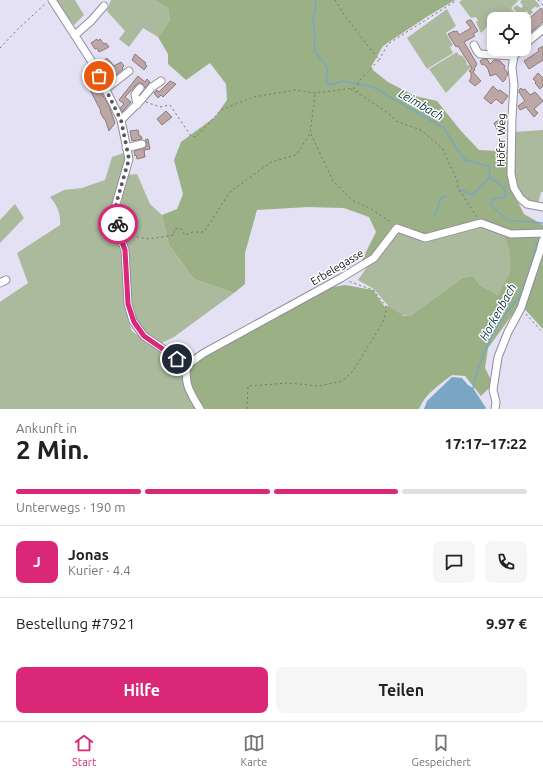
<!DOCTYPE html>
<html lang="de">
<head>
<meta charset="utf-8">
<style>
	:root { --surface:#fff; --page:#f6f6f6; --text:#202124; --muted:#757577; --line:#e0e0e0; --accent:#db2777 }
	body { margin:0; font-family:Ubuntu,sans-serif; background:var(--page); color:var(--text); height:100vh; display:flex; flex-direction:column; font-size:15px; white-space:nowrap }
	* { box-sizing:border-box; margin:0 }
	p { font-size:13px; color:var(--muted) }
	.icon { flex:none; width:22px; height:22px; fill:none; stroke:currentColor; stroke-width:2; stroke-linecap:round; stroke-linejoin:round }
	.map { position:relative; height:409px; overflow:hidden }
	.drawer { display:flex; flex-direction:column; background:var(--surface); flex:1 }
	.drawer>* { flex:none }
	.buttons { position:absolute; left:487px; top:12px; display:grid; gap:8px }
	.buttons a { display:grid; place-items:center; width:44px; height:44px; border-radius:8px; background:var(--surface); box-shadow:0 2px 10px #0003; font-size:20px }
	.pin { position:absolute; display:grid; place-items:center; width:34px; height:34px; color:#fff; margin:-17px; border:2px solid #fff; border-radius:50%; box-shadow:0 1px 4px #0007 }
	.courier { position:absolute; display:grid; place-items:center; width:40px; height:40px; margin:-20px; border:3px solid #db2777; border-radius:50%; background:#fff; color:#222; box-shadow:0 1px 5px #0007 }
	.summary em { font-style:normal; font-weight:700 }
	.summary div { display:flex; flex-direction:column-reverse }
	.summary { display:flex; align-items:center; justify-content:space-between; height:68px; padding:0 16px }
	h1 { font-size:26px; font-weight:700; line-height:30px }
	.bar { display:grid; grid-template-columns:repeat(4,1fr); gap:6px 4px; align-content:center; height:48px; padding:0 16px }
	.bar i { height:5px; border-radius:3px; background:var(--line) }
	.bar .current { background:var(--accent) }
	.bar p { grid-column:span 4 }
	.line { display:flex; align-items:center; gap:10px; padding:0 16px; border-top:1px solid var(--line) }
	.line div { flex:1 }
	.round { display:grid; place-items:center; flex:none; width:42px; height:42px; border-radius:8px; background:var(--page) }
	.primary-button { display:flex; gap:8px; margin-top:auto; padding:8px 16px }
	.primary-button a { flex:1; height:46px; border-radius:8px; background:var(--accent); color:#fff; font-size:16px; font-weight:700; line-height:46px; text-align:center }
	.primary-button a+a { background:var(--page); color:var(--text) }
	.tab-bar { display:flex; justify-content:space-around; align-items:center; height:56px; border-top:1px solid var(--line); background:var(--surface); font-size:11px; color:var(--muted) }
	.tab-bar a { display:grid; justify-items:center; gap:2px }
	.tab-bar .current { color:var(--accent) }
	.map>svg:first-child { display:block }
	.green { fill:#abba9c }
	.forest { fill:#9bb085 }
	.water { fill:#79a7c3 }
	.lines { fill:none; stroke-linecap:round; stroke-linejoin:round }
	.stream { stroke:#79a7c3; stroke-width:1.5 }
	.building { fill:#bca7a6; stroke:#8e7a79 }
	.minor-casing { stroke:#908e9f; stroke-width:9 }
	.path { stroke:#74737e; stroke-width:1; stroke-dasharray:2 3; stroke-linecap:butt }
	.minor { stroke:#fff; stroke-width:7 }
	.done { stroke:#585760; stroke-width:4; stroke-dasharray:0 7.2 }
	.route { stroke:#db2777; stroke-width:5 }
	.labels { text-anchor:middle; stroke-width:3; stroke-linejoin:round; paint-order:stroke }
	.street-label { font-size:11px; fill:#0d0c11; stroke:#fff }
	.water-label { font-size:12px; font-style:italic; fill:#052e42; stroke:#fff }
</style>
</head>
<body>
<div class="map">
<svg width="543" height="409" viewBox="0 0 543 409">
	<rect width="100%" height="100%" fill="#e3e1f3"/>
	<path class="green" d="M54 0H75L84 15 74 25Z
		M111 0H154L168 8 170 20 158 37 143 28 129 47 119 39 125 31 107 11Z
		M462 0H519L511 8 520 19H501L503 17 499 14C492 20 488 27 481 33L476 22 478 21 476 17 471 18 459 2Z
		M522 0H535L540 6 537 8 536 6 531 10 533 12 529 16 527 11 525 12 523 16 521 14 520 16 513 8 517 5 521 8 523 6 520 2Z
		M447 9 456 26 446 33 453 45 450 47 453 53 427 69 407 38Z
		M457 52 459 55 463 56 466 61 467 65 472 66 446 93 429 69Z
		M543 130V192H541L538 204C534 203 529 202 526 200 509 187 513 151 514 132Z
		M124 153 126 156 115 203 114 223 122 256 125 309 132 331 181 366 187 387 199 409H0V302L28 283 17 253 60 225C61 214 57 205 50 197L64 190 82 188 105 180 112 157Z
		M137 174 150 204 162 215 169 245 194 279 234 293 174 337 160 344 145 332 133 315 130 300 129 260 125 241 120 216 123 189 127 175Z
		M15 204 24 218 0 243V220Z
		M481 227 503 234 509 249 510 272 498 295 481 286 473 276 462 278 410 316C391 316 384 298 372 288 368 285 362 283 358 280L370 263 395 234 402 231 425 239 468 228Z"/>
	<path class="forest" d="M154 0H455L428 16 383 46 371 67 374 71 388 82 415 96 437 101 461 131 479 150 496 151 508 150 510 179 517 200 524 214 543 225V329L520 304 488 348 485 368 493 384 481 396 465 376 452 375C439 385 425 394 419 409H201L189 387 187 373 195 362 328 288 345 285 373 290 385 307 388 306 404 316H410L462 278 473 276 481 286 498 295 510 272 509 249 503 234 481 227 451 229 429 237 408 227 393 233 365 263 362 260 376 232 369 217 344 208 308 207 257 210 245 253V284L234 293 194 279 169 245 162 215 177 209 183 194 174 160 181 142 215 117 227 100 226 84 210 63 186 80 168 64V54L158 37 170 20 168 8Z"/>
	<path class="water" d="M452 377 462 378 468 385 473 388 486 408 485 409H424L427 401Z"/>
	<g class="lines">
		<path class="stream" d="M315 0 316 6 313 20 315 33 314 51C324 63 330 65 326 82L331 85 342 81 373 87 444 128 457 149 465 160 489 166 490 177 505 189 506 197 492 199 491 205 507 220 543 223
			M461 190 473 195 490 177
			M435 216 441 198 446 196
			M473 388C478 363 491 333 507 312 512 306 517 300 521 293 529 278 532 259 537 243"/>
	</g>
	<path class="building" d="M541 8 543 11V22L524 38V23Z
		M469 20H471L478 31 473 34 475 36 464 42 477 64 474 69 475 70 473 72 481 81 475 86 469 81 471 78V72L469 71 472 68 458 46 456 47 448 34 454 31 455 32 457 31 459 35 471 28 466 22Z
		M97 39 98 41 100 39 104 44 106 43 109 47 99 52 97 48 95 49 91 43Z
		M543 46V60L529 69 524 61 539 51 538 49Z
		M135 54 146 63 145 64 147 66 144 70 132 60Z
		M107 58 108 60H109L114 66 121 62 124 66 122 68 123 69 111 79 104 71 107 70 102 62Z
		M483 59H487L490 64 494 60H499L505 66 504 68 507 72 508 75 505 78 506 79 503 82 496 74 490 76 488 69 484 64 482 65 480 61Z
		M538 73 543 78V86L540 89 535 83 536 82 533 79Z
		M138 76 145 82 147 79 150 82 145 88 143 84 141 83H139L136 85 125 97 131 102 122 112 120 108 124 104 119 100Z
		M170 81 176 84 163 97 161 95 158 98 154 93 157 90 159 92Z
		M95 82 109 106 115 123 109 131 105 119H104L100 112 101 111 88 86Z
		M493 86 498 91 500 90 508 96 502 104 496 99 491 104 484 98Z
		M521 88 523 90 525 89 530 95 535 92 543 101 534 109 538 113 534 117 526 107 520 110 518 106 525 101 519 92V90Z
		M166 111 172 117 162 125 157 119Z
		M501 119 506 130 499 133 494 123Z
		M138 130 139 136H141L142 139 132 141 130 131Z
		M148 139 150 149 144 150 145 157 137 159 136 155 135 156 134 151 145 148 147 143 145 140Z"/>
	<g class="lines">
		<g class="minor-casing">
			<path id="minor" d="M52 0 92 62 121 120 129 159 116 204 119 234 125 250 128 304 133 321 144 336 187 365
				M75 35 91 21 104 6
				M474 45 477 51 480 54 514 56
				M524 45 543 29
				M520 49 514 56 512 68 514 85 512 117 511 174 514 188 520 198 527 204 543 207
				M106 89 129 71
				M137 105 135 94 140 88
				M121 120 141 100 152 87 161 81
				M126 148 142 144
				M0 283 6 280
				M200 409C190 392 184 385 187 365L204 353 341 278 374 258 397 228 425 238 481 223 511 234 543 233
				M495 409 496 402 493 390 498 357 508 332 521 308 540 251 543 240"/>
		</g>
		<path class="path" d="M335 0 345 16 379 60 361 79 356 87
			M538 0 543 5
			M0 48 18 29 46 3
			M379 60 388 44 457 0
			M351 89 360 95
			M146 102 160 107 170 105 191 136 196 137 221 110 254 97 295 90 315 93 355 88 361 95 388 113 396 121 421 130 442 148 457 180 458 188 477 217
			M311 134 333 181 352 200 373 210 392 223
			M127 235 148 239 174 235V229L180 228 185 235 193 232H204L230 192 271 162 296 155 310 134 315 94
			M526 314 543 333
			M247 409 248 386 288 383 319 386 342 381 353 371 383 322 386 311V306L373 290 348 281"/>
		<use href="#minor" class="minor"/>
	</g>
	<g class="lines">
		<path class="done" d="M99 76 121 120 129 159 116 204 118 224"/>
		<path class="route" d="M118 224 119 234 125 250 128 304 134 322 144 336 177 359"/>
	</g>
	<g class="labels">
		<g class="street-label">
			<text transform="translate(501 140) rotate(-89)" y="4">Höfer Weg</text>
			<text transform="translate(337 267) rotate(-31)" y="4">Erbelegasse</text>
		</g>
		<g class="water-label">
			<text transform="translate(421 105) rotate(30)" y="4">Leimbach</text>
			<text transform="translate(498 312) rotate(-61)" y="4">Horkenbach</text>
		</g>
	</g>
</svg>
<div class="buttons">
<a><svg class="icon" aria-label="locate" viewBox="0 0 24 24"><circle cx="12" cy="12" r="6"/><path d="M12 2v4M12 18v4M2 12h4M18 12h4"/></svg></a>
</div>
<div class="pin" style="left:99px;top:76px;background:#ea580c"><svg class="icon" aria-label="bag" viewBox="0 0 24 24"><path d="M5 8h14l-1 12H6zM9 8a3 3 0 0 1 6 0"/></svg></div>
<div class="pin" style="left:177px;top:359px;background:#1f2937"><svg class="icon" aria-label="home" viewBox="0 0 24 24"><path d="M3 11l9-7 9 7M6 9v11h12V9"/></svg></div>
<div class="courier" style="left:118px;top:224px"><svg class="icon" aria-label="bike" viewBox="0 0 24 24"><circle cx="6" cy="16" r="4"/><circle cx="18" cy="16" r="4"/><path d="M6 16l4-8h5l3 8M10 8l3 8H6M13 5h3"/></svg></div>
</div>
<section class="drawer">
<div class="summary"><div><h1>2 Min.</h1><p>Ankunft in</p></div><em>17:17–17:22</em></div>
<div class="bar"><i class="current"></i><i class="current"></i><i class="current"></i><i></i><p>Unterwegs · 190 m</p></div>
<div class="line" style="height:72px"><b class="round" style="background:var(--accent);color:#fff">J</b><div><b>Jonas</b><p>Kurier · 4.4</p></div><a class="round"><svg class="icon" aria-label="chat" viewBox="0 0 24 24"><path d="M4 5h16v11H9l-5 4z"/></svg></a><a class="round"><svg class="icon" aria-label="phone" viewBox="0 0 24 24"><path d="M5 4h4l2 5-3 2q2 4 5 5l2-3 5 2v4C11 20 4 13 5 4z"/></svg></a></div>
<div class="line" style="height:52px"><div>Bestellung #7921</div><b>9.97 €</b></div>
<div class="primary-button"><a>Hilfe</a><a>Teilen</a></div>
</section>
<nav class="tab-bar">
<a class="current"><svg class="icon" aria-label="home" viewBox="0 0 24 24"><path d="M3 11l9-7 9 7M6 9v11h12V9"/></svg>Start</a>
<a><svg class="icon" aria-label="map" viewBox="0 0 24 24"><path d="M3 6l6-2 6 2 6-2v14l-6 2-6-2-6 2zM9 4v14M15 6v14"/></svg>Karte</a>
<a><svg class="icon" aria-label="saved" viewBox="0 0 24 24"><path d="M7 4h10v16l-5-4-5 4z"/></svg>Gespeichert</a>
</nav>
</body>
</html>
